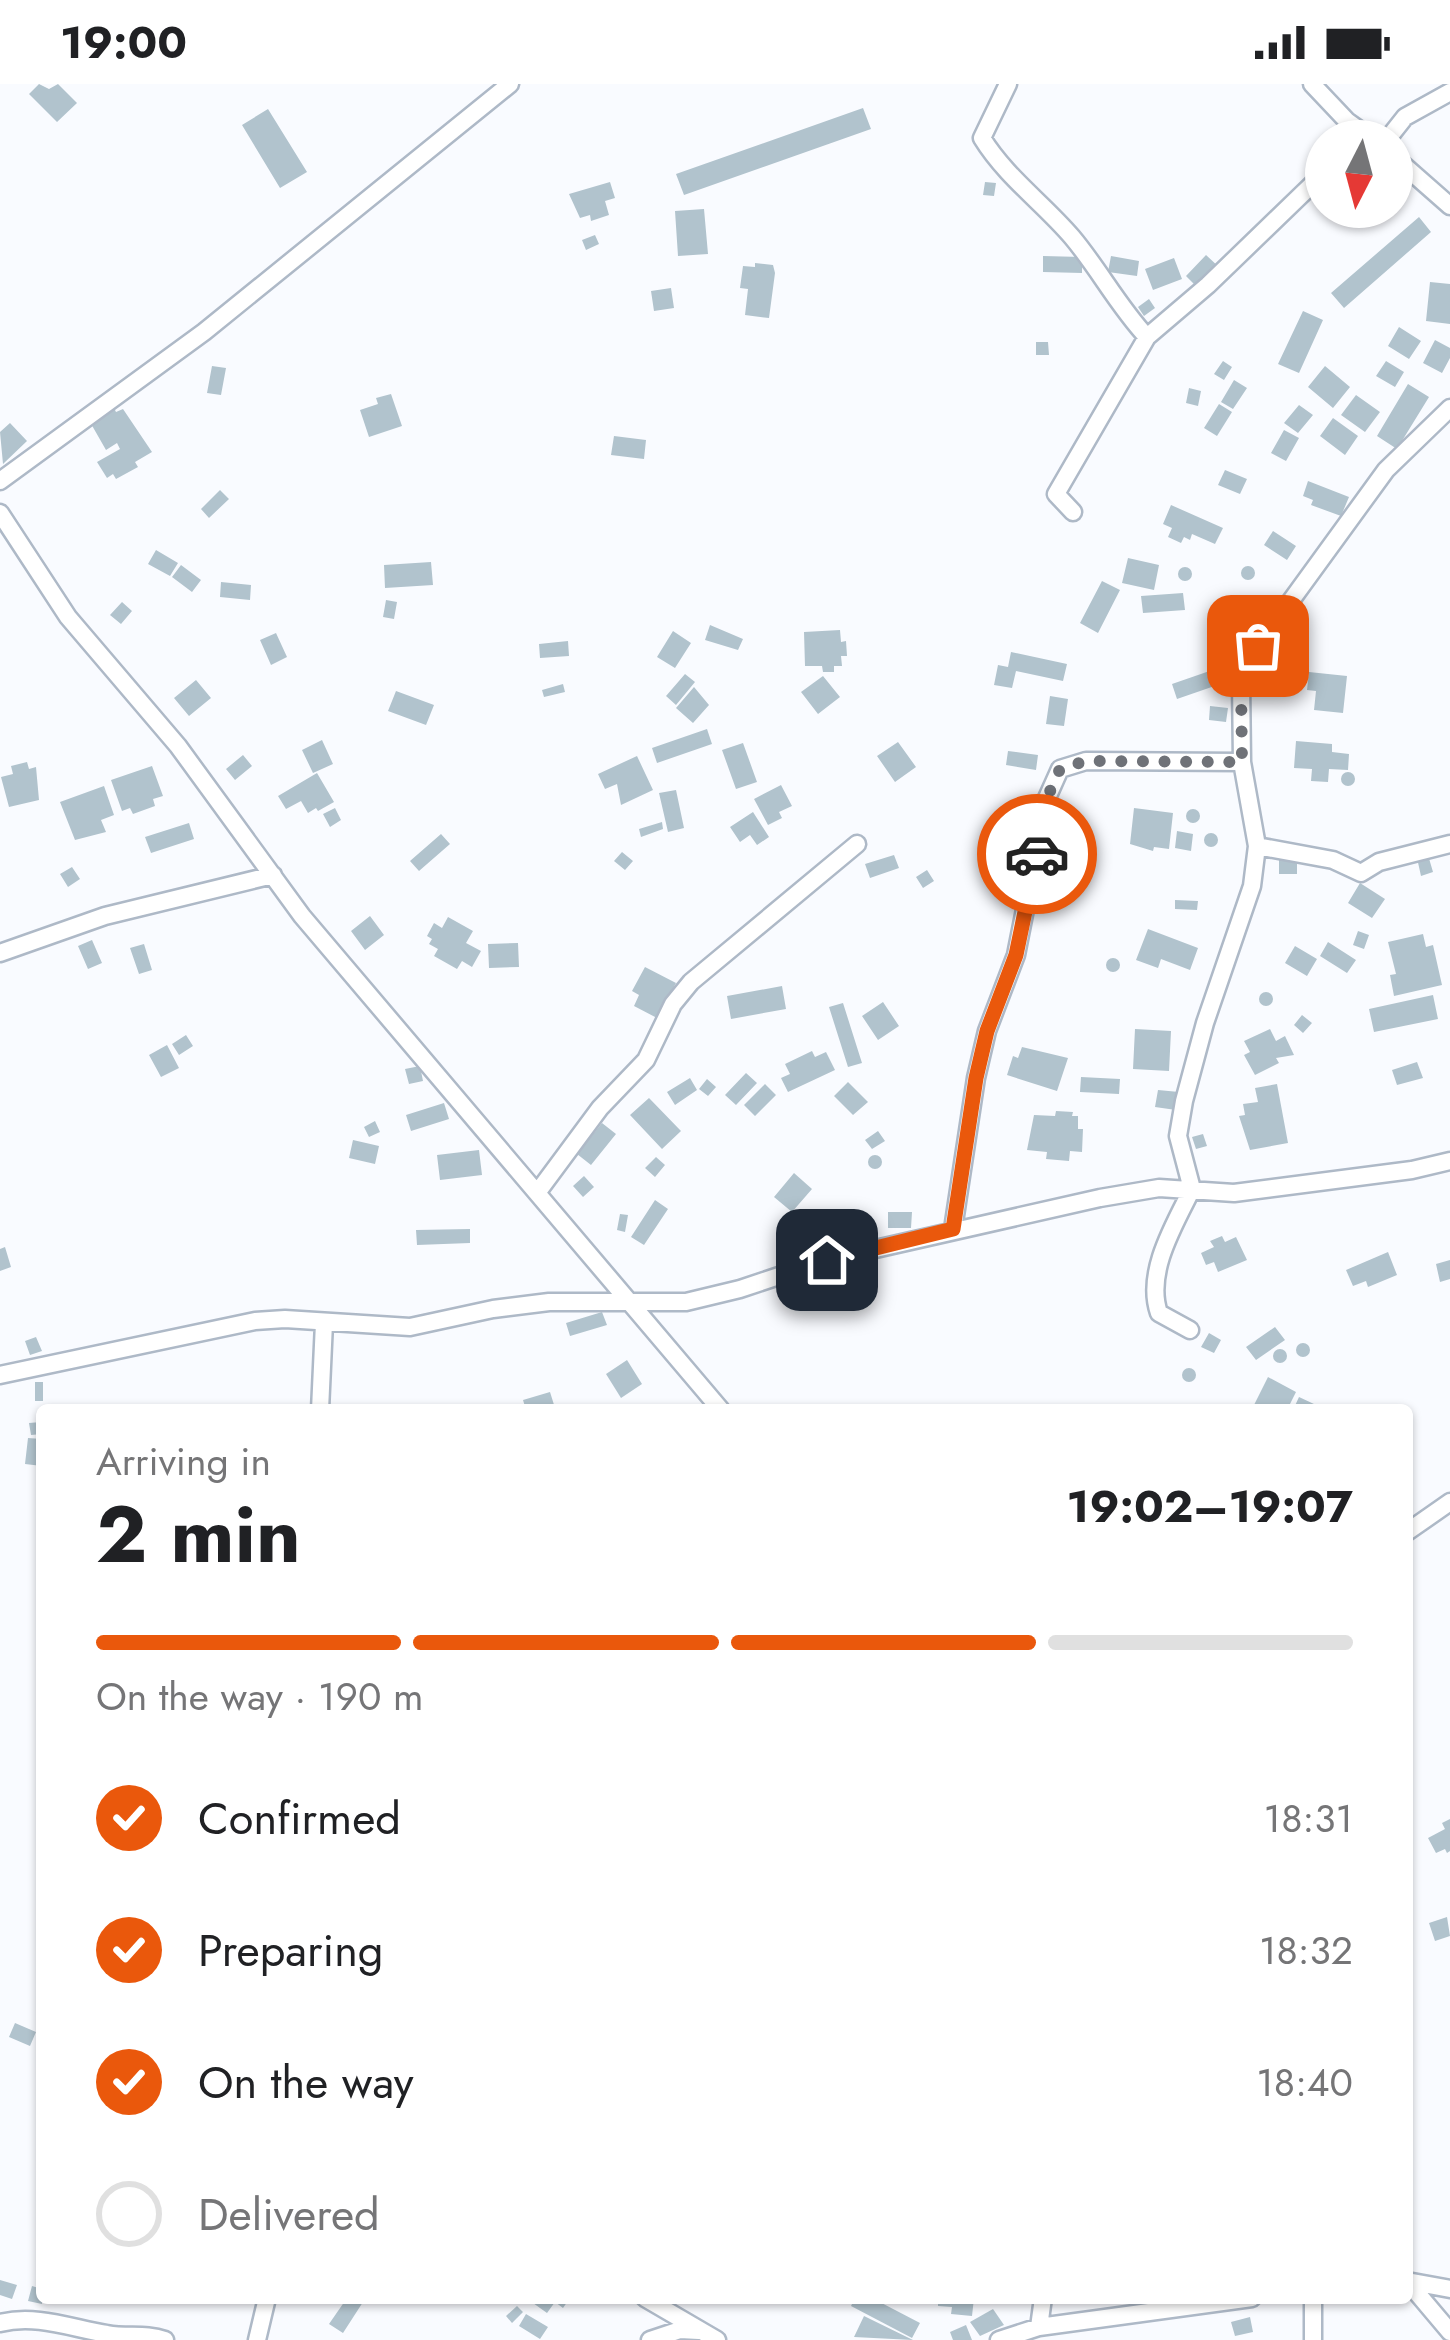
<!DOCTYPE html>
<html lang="en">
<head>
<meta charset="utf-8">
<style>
	:root { --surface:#fff; --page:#f6f6f6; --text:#202124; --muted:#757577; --line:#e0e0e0; --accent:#ea580c }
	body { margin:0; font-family:Jost,sans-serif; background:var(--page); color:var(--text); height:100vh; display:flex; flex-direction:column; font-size:45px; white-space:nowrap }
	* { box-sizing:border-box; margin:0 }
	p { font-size:39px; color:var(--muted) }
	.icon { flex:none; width:66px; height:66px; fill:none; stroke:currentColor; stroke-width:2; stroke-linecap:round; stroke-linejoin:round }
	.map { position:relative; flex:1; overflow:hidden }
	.sheet { position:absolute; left:36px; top:1320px; width:1377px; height:900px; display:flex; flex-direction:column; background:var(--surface); border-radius:12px; box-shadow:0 3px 9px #0004 }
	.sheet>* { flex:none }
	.needle { width:78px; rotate:186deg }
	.buttons { position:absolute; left:1305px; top:36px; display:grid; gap:24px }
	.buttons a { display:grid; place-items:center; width:108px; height:108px; border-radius:50%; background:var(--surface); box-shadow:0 3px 9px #0004; font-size:60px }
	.pin { position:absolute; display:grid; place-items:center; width:102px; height:102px; color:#fff; margin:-51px; border-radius:24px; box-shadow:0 6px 18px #0006 }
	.courier { position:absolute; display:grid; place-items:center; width:120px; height:120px; margin:-60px; border:9px solid #ea580c; border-radius:50%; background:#fff; color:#222; box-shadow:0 3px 15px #0007 }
	.head em { font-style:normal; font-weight:700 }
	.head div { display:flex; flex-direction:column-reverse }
	.head { display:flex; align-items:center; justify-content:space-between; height:204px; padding:0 60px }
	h1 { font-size:78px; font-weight:700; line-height:90px }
	.bar { display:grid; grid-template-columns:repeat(4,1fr); gap:18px 12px; align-content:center; height:144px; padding:0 60px }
	.bar i { height:15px; border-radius:9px; background:var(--line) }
	.bar .active { background:var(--accent) }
	.bar p { grid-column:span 4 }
	ol { padding:0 60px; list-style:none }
	li { display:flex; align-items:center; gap:36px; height:132px }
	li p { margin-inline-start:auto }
	li .icon { padding:12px; border-radius:50%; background:var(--accent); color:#fff; stroke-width:4 }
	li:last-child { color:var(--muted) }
	li i { width:66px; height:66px; border:6px solid var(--line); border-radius:50% }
	.status { display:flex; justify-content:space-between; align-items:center; height:84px; padding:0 60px; background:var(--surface); direction:ltr }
	.status svg { height:33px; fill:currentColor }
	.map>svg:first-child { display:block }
	.building { fill:#b1c3cd }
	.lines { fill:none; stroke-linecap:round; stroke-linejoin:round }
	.minor-casing { stroke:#aeb9c7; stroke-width:21 }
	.minor { stroke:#fff; stroke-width:16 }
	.done { stroke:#6f7278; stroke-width:12; stroke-dasharray:0 21.6 }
	.route { stroke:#ea580c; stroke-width:15 }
</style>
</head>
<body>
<div class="status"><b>19:00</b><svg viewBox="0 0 49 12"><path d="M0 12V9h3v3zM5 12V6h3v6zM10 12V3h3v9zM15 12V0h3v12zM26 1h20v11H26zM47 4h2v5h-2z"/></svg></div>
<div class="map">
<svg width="1450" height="2256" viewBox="0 0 1450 2256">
	<rect width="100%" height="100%" fill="#f9fbff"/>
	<path class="building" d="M39 0 49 5 58 0 77 19 57 38 29 10Z
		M863 24 871 45 684 111 676 90Z
		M268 25 307 88 280 104 242 41Z
		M610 98 615 114 605 117 609 131 591 137 590 131 580 134 569 110Z
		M985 98 996 99 994 112 983 111Z
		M704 125 708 170 678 172 675 127Z
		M1419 133 1431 148 1344 224 1331 209Z
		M595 151 599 160 586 166 582 156Z
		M1206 171 1220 184 1200 206 1186 192Z
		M1043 172 1082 173V189L1043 188Z
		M1111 172 1139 177 1137 192 1108 188Z
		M1174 174 1182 195 1153 206 1145 185Z
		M755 179 773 181 775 189 769 234 745 231 748 205 740 204 743 182 755 183Z
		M1430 198 1450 200V240L1426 237Z
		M671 204 674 224 654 227 651 207Z
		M1149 215 1155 224 1144 232 1138 223Z
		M1303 227 1323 236 1299 289 1278 280Z
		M1399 243 1421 257 1409 275 1388 262Z
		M1435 256 1450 264V274L1442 289 1423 279Z
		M1036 258H1048L1049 271H1036Z
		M1223 277 1232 283 1224 296 1214 290Z
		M1386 277 1404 288 1395 303 1376 292Z
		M212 282 226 284 221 311 207 309Z
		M1325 282 1350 303 1333 324 1308 303Z
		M1234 296 1247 304 1233 325 1221 318Z
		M1408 300 1429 313 1397 365 1377 352Z
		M1189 304 1201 307 1198 322 1186 319Z
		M391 310 402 342 369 353 360 326 378 320 376 314Z
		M1356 311 1380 328 1365 348 1341 331Z
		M112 320 116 328 123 325 152 368 135 378 138 383 116 395 113 390 107 394 97 378 120 365 117 359 106 366 90 338Z
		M1219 320 1232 328 1217 352 1204 344Z
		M1299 321 1313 331 1298 349 1284 339Z
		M1333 334 1358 352 1345 371 1320 352Z
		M10 339 27 357 3 380 0 348Z
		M1284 346 1299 354 1286 377 1271 369Z
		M614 352 646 356 644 375 611 371Z
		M1225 386 1247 395 1240 410 1218 401Z
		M1308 397 1349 413 1341 432 1311 421 1313 416 1303 412Z
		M220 406 229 415 209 434 201 425Z
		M1171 421 1223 444 1215 460 1192 450 1190 456 1184 453 1181 459 1168 453 1172 444 1163 440Z
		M1273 447 1296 462 1287 476 1264 461Z
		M156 466 178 479 170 492 148 480Z
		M1128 474 1159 481 1154 506 1122 499Z
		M431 478 433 501 385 504 384 481Z
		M181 481 201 496 192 508 172 493Z
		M1241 489a7 7 0 1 1 14 0a7 7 0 1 1-14 0Z
		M1178 490a7 7 0 1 1 14 0a7 7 0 1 1-14 0Z
		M1102 497 1120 506 1098 549 1080 539Z
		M221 498 251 501 250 516 220 513Z
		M1183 509 1185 526 1143 529 1141 512Z
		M386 516 397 518 394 535 383 533Z
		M122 518 132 527 121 540 110 531Z
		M710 541 743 555 738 566 705 556Z
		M840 546 841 558 846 557 847 572H841L842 582H834V588H823L822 582H805L804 548Z
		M673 547 691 559 675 584 657 573Z
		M276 549 287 573 271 581 260 556Z
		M568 557 569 572 540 574 539 560Z
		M1011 568 1067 580 1063 597 1016 587 1012 604 994 601 998 581 1008 583Z
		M1224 582 1229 597 1177 615 1172 600Z
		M1309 588 1347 592 1343 629 1314 626 1316 607 1307 606Z
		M685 590 695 598 676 621 666 612Z
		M823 592 840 613 818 630 801 608Z
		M196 596 211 614 189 632 174 614Z
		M563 600 565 608 544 613 542 606Z
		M694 603 709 621 693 639 676 624Z
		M396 607 434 621 426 641 388 627Z
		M1050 612 1068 615 1064 642 1046 640Z
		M1210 622 1228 624 1226 638 1209 636Z
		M707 645 712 660 657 679 652 664Z
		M322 656 333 680 313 689 302 666Z
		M1296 657 1332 660V668L1349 670 1348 686 1329 685 1328 698 1311 697 1312 685 1294 684Z
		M898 658 916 683 895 698 877 672Z
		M743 659 757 698 736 705 722 666Z
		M1008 667 1038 671 1036 686 1006 681Z
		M243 671 252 682 235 696 226 685Z
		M637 672 653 706 621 721 617 700 605 705 598 690Z
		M27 678 29 685 36 683 39 716 9 723 1 693 13 690 11 682Z
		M152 682 163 712 153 715 155 722 133 730 130 724 122 727 111 696Z
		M1341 695a7 7 0 1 1 14 0a7 7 0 1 1-14 0Z
		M317 689 334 718 318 727 316 724 308 729 301 717 286 725 278 712Z
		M781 701 792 722 779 728 782 734 768 741 754 715Z
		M104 702 114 731 101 736 106 748 75 756 60 718Z
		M676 706 684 744 668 748 659 709Z
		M335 724 341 736 330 743 323 730Z
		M1134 724 1173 729 1169 765 1154 763 1153 767 1130 760Z
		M1186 732a7 7 0 1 1 14 0a7 7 0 1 1-14 0Z
		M753 728 769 753 757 761 750 751 740 758 730 743Z
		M662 738 663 745 641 753 639 745Z
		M189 739 194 755 151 769 145 753Z
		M1177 747 1193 750 1191 767 1175 764Z
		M1204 756a7 7 0 1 1 14 0a7 7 0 1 1-14 0Z
		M441 750 450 760 419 787 410 777Z
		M1000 759 1032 761 1029 793H1022V802L1005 800V791L994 790Z
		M622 768 633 777 625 786 614 777Z
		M894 771 899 784 870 794 865 780Z
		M1428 771 1433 788 1421 792 1417 774Z
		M1279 775H1297V790H1279Z
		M72 783 80 795 68 803 60 790Z
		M927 786 934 797 923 804 916 793Z
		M1360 799 1385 815 1372 834 1348 819Z
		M1175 816 1198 817 1197 826 1175 825Z
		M370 832 384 851 365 866 351 847Z
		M448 833 473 847 466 859 481 867 472 883 462 877 457 885 434 872 438 865 429 860 432 855 427 852 434 839 442 844Z
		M1148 845 1198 864 1190 886 1161 875 1158 884 1136 876Z
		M1358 847 1369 851 1364 865 1353 861Z
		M1423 850 1426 863 1433 861 1442 901 1394 912 1390 891 1396 890 1388 858Z
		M92 856 102 879 88 885 78 862Z
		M1328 858 1356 876 1347 889 1320 872Z
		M518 859 519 883 489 884 488 860Z
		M144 860 152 886 139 890 130 864Z
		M1295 862 1317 875 1307 892 1285 879Z
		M1106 881a7 7 0 1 1 14 0a7 7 0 1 1-14 0Z
		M645 883 676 899 657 934 634 922 639 911 632 907Z
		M782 902 786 925 731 935 727 912Z
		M1259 915a7 7 0 1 1 14 0a7 7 0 1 1-14 0Z
		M1433 911 1438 935 1374 948 1369 925Z
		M883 918 899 942 878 956 862 932Z
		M843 919 862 979 848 983 829 923Z
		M1302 931 1312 939 1303 949 1294 941Z
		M1135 945 1171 947 1169 987 1133 985Z
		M1270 945 1276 957 1285 952 1294 971 1276 974 1279 979 1255 991 1244 971 1250 968 1244 957Z
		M186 951 193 962 179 971 172 960Z
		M167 961 179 984 161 993 149 971Z
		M1022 963 1068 974 1057 1007 1007 991 1013 972 1018 974Z
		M812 967 815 973 826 968 835 986 788 1008 781 994 790 990 785 980Z
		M1417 978 1423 994 1397 1001 1392 986Z
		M420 982 423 997 409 1000 405 985Z
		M746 989 757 999 736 1021 725 1011Z
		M1081 993 1120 995 1119 1010 1080 1008Z
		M690 994 697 1006 675 1021 667 1008Z
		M707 995 716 1003 708 1012 699 1005Z
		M848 998 868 1018 853 1031 834 1012Z
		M765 1000 776 1011 755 1032 744 1021Z
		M1277 1000 1288 1059 1250 1066 1239 1032 1245 1031 1243 1020 1258 1018 1255 1004Z
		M1158 1006 1179 1008 1176 1026 1155 1023Z
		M649 1014 681 1047 662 1065 630 1031Z
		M444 1019 449 1035 411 1047 406 1031Z
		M1056 1027 1073 1028 1072 1032H1078V1045H1083L1082 1068 1070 1067 1069 1077 1046 1075 1047 1068 1027 1066 1034 1031 1055 1032Z
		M375 1037 380 1048 369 1053 364 1043Z
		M602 1039 616 1050 591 1081 577 1070Z
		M878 1047 885 1057 872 1065 865 1056Z
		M1203 1050 1207 1062 1196 1065 1192 1053Z
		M353 1056 379 1062 375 1080 349 1074Z
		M479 1066 482 1091 440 1096 437 1071Z
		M868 1078a7 7 0 1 1 14 0a7 7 0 1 1-14 0Z
		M656 1073 665 1081 655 1093 645 1084Z
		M794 1089 812 1105 792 1128 774 1113Z
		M584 1092 594 1103 583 1113 573 1102Z
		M655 1116 668 1125 644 1161 631 1153Z
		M888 1128H912L911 1144H888Z
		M620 1130 628 1131 625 1148 617 1146Z
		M470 1145V1159L417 1161 416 1146Z
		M1222 1152 1225 1158 1236 1153 1247 1176 1218 1188 1214 1178 1206 1181 1201 1169 1214 1163 1210 1157Z
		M5 1163 11 1183 0 1187V1165Z
		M1388 1168 1397 1191 1368 1203 1366 1197 1353 1202 1346 1186Z
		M1450 1176V1195L1440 1198 1436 1180Z
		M602 1228 607 1241 570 1252 566 1239Z
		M1275 1243 1285 1256 1256 1276 1246 1263Z
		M1209 1249 1221 1256 1214 1269 1201 1263Z
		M36 1253 42 1267 30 1271 25 1257Z
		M1296 1266a7 7 0 1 1 14 0a7 7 0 1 1-14 0Z
		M1273 1272a7 7 0 1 1 14 0a7 7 0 1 1-14 0Z
		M627 1276 642 1300 621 1314 606 1290Z
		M1182 1291a7 7 0 1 1 14 0a7 7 0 1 1-14 0Z
		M1268 1293 1296 1308 1287 1326H1264L1254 1321Z
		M35 1298H43V1317H35Z
		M550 1308 555 1324 526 1326 523 1316Z
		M1299 1313 1314 1320 1311 1326H1293Z
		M41 1338 42 1350 31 1351 29 1339Z
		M28 1354 42 1355V1382L25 1380Z
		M1450 1735V1767L1447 1769 1445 1765 1436 1769 1428 1754 1445 1745 1442 1739Z
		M1447 1833 1450 1852 1435 1857 1429 1839Z
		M15 1939 36 1948 30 1962 9 1953Z
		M0 2196 17 2201 12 2215 0 2211Z
		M32 2202 42 2205V2220L28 2217Z
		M347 2214 363 2218 343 2249 329 2240Z
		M526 2214H570L563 2224 555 2218 547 2229Z
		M855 2214H872L920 2239 912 2254 851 2222Z
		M938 2214H974L972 2232 951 2230 952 2223 938 2222Z
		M517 2222 523 2228 512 2239 506 2232Z
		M993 2225 1004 2241 980 2252 970 2238Z
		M526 2230 548 2243 540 2255 519 2242Z
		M864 2232 913 2256 854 2253Z
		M1250 2233 1253 2248 1235 2252 1231 2238Z
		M966 2241 972 2256H953L950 2248Z"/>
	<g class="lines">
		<g class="minor-casing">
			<path id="minor" d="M1008 0 982 54C1006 93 1043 119 1072 153 1099 185 1118 222 1147 253L1208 201 1326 87
				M1312 0 1347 37 1375 57
				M1386 57 1405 33 1450 8
				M1392 71 1450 122
				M0 397 204 248 510 0
				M1073 428 1056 410 1147 253
				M0 429 68 533 178 662 302 832 721 1326
				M1257 762 1333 776 1361 789 1379 778 1450 760
				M0 869 105 832 273 791
				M537 1109 600 1024 646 976 673 920 691 898 857 760
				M953 1145 976 994 987 947 1016 871 1047 714 1060 685 1086 677 1242 678
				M1190 1246 1159 1229C1145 1189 1174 1141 1192 1105L1178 1052 1184 1017 1205 939 1252 802 1257 762 1242 678 1241 597 1258 562 1386 386 1450 324
				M0 1291 255 1237 285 1235 410 1243 493 1225 549 1218H686L740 1205 827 1176 1100 1114 1159 1104 1234 1109 1412 1086 1450 1077
				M320 1326 324 1239
				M1407 1448 1450 1418
				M1407 2197 1450 2248
				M1407 2197 1450 2205
				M645 2214 717 2256
				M1313 2214V2256
				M0 2239C36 2230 71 2244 107 2250 128 2254 145 2249 165 2256
				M1039 2243 1043 2214
				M257 2256 267 2214
				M650 2256 680 2246 699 2247
				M999 2256 1039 2243 1252 2214"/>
		</g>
		<use href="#minor" class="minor"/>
	</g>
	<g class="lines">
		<path class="done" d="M1037 770 1047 714 1060 685 1086 677 1242 678 1241 596 1258 562"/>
		<path class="route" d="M827 1176 953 1145 976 994 987 947 1016 871 1037 770"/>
	</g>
</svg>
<div class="buttons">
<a><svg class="needle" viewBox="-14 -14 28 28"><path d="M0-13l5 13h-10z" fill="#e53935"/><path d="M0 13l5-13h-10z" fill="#757577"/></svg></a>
</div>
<div class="pin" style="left:1258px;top:562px;background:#ea580c"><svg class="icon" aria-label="bag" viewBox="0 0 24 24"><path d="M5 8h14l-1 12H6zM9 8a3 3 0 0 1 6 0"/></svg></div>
<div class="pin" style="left:827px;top:1176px;background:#1f2937"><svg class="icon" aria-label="home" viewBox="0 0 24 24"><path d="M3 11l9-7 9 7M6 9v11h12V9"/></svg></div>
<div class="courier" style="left:1037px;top:770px"><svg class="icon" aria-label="car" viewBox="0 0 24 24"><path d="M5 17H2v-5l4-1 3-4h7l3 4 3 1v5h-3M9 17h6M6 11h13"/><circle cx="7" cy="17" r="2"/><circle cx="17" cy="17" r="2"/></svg></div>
<section class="sheet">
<div class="head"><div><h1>2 min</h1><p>Arriving in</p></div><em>19:02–19:07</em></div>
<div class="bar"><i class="active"></i><i class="active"></i><i class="active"></i><i></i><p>On the way · 190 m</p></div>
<ol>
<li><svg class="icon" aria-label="check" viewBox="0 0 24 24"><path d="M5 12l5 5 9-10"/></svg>Confirmed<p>18:31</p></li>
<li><svg class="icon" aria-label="check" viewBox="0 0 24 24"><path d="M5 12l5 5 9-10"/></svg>Preparing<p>18:32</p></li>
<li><svg class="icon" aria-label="check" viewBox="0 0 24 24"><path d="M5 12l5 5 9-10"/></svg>On the way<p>18:40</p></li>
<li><i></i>Delivered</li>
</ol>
</section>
</div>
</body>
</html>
